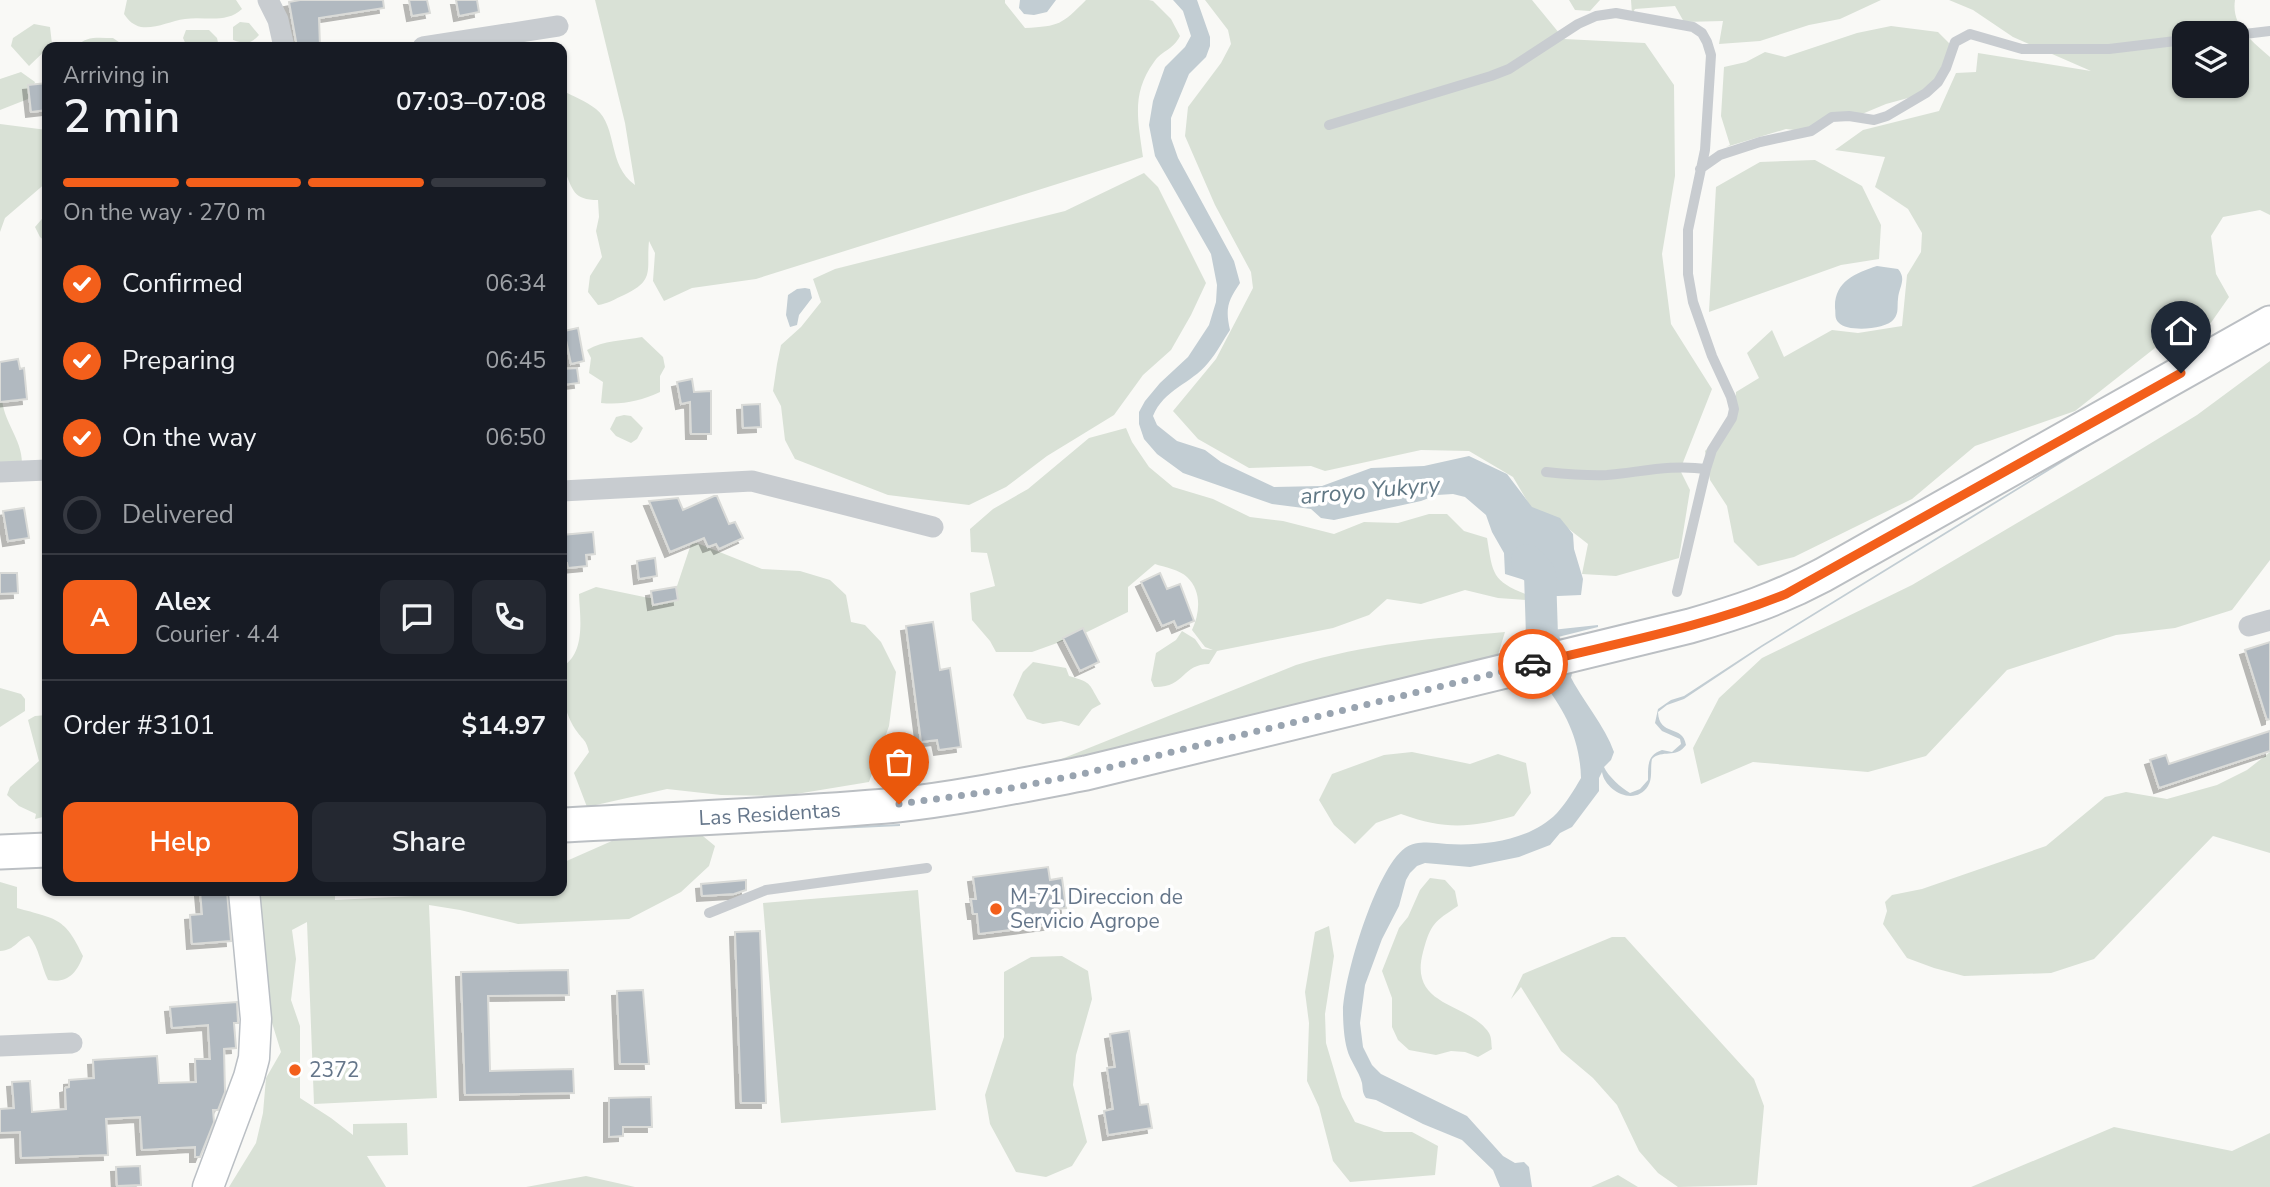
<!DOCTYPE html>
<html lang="en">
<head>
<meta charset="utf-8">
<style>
	:root { --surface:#171b24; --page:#242831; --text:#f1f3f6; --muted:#9ea1a6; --line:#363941; --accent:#f35f1b }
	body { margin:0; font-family:"Nunito Sans",sans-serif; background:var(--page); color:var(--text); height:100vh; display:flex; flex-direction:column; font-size:26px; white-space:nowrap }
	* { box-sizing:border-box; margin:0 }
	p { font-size:23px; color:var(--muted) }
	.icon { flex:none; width:38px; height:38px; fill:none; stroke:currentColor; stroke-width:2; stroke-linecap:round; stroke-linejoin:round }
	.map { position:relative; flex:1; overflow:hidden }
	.panel { position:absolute; left:42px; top:42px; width:525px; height:854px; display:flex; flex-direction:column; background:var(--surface); border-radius:14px; box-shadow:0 2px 5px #0004 }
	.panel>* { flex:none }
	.controls { position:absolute; left:2172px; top:21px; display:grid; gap:14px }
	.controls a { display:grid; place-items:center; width:77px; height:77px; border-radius:14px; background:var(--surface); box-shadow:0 2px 5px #0004; font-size:35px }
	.pin { position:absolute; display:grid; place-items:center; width:60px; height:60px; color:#fff; margin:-72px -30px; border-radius:50% 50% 50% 0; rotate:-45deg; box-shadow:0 0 7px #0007 }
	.pin .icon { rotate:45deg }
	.courier { position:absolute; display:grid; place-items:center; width:70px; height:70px; margin:-35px; border:5px solid #f35f1b; border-radius:50%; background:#fff; color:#222; box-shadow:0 2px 9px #0007 }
	.summary em { font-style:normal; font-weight:600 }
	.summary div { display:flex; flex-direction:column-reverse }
	.summary { display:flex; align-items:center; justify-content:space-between; height:119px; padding:0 21px }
	h1 { font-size:46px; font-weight:600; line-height:52px }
	.bar { display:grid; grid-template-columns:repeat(4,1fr); gap:10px 7px; align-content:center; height:84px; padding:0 21px }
	.bar i { height:9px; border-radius:5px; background:var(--line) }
	.bar .on { background:var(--accent) }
	.bar p { grid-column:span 4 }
	.line { display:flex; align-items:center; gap:18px; padding:0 21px; border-top:2px solid var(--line) }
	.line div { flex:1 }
	.round { display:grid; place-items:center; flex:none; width:74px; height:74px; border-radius:14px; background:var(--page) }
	ol { padding:0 21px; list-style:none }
	li { display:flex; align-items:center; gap:21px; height:77px }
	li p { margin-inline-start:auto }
	li .icon { padding:7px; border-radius:50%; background:var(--accent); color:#fff; stroke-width:4 }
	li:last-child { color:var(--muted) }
	li i { width:38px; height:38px; border:4px solid var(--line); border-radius:50% }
	.action { display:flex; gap:14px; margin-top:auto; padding:14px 21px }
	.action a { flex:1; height:80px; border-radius:14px; background:var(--accent); color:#fff; font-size:28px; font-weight:600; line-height:80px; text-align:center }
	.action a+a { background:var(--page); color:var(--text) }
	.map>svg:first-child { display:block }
	.green { fill:#d9e1d6; fill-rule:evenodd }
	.water { fill:#c2cdd3 }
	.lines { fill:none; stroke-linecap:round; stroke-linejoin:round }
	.river { stroke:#c2cdd3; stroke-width:32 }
	.building { fill:#b1b9c0; stroke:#dadbd8; stroke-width:2; filter:url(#shadow) }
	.secondary-casing { stroke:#babfc4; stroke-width:33 }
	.primary-casing { stroke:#bbbfc3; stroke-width:37 }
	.lane { stroke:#c8ccd0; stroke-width:10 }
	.street { stroke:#c8ccd0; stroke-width:21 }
	.secondary { stroke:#fff; stroke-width:30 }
	.primary { stroke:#fff; stroke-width:33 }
	.done { stroke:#99a4b0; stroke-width:7; stroke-dasharray:0 12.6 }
	.route { stroke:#f35f1b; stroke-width:9 }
	.poi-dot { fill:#f35f1b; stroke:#fff; stroke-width:2.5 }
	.labels { text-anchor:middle; stroke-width:7; stroke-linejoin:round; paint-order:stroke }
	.street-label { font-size:21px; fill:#65768a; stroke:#fff }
	.poi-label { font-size:21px; fill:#65768a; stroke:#fff; text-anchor:start }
	.water-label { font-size:23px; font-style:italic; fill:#617885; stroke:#fff }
</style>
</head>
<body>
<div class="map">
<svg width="2270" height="1187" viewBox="0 0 2270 1187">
	<defs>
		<filter id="shadow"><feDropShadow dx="-5" dy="5" stdDeviation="0" flood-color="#0004"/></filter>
	</defs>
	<rect width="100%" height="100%" fill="#f9f9f6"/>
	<path class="green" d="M127 0H236L242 9C226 24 205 16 185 19 170 21 156 29 141 27 133 25 129 21 124 14Z
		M595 0H1005V3L1025 28C1060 26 1061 25 1086 0H1149L1153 1 1171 19 1180 36C1172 51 1162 50 1154 62 1131 94 1138 120 1143 157L756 279 692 288 664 301 653 281 655 253 649 241C646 270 656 280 624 295 615 299 607 304 598 305L588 292 590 276 602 257 596 231 599 217 598 200C573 200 573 190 564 169L562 168V90C572 96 586 101 596 109 618 127 607 165 635 185L625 123Z
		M1205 0H1532L1564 39 1645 43 1674 85 1675 176 1662 254 1671 324 1712 389 1680 470 1690 490 1679 558 1616 576 1582 574 1588 544 1556 519 1536 516 1513 477 1469 451 1421 450 1325 471 1311 466 1249 468 1198 439 1173 411 1216 359 1253 288 1251 272 1215 205 1185 136 1188 107 1221 63 1231 44 1228 30Z
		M1569 0H1600L1590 11 1575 10Z
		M1631 0H1881L1840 19 1809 25 1760 41 1719 44 1723 21 1684 22 1675 6 1635 9 1632 14Z
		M1949 0H2235C2231 26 2252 41 2270 57V215L2260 210 2223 217 2211 236 2216 274 2229 297 2203 334 2160 344 2075 411 1975 446 1912 499 1794 557 1758 566 1734 542 1727 506 1710 480 1705 451 1735 418 1736 392 1759 378 1747 353 1772 330 1784 357 1832 330 1858 333 1902 326 1907 275 1921 252 1922 233 1908 209 1875 187 1885 157 1835 150 1863 130 1939 111 1956 73 1976 72 1978 53 2091 71 2013 37 1973 10ZM2184 33H2236V86H2184Z
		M240 22 249 23 259 35C250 45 245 44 233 40V27Z
		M34 24 50 27 52 44 29 66 11 46 13 38Z
		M1891 26 1938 32 1952 46 1931 87 1919 95 1886 104 1850 119 1822 120 1803 131 1786 129 1726 147 1730 145 1721 116 1724 67 1746 62 1765 52 1785 57 1857 33Z
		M186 30H209L217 38 219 47H187L183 38Z
		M113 38 126 47H77C85 35 100 38 113 38Z
		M21 72 35 82 28 99 0 110V79Z
		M0 124 47 130V182L5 218 0 232Z
		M1815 160 1862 186 1881 225 1879 259 1841 265 1709 312 1716 187 1760 162Z
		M1144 173 1158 187 1206 283 1191 315 1171 350 1143 375 1114 415 1047 456 1006 487 969 505 888 495 795 459 785 440 781 406 773 391 777 364 781 345 801 327 821 302 813 279 835 269 1065 211Z
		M47 213V243L40 237 35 227Z
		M642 337 663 357 665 367 660 376V392C640 401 623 405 601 403L603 382 589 373 591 358 587 350C604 340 623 341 642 337Z
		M2270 361V560L2232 610 2175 628 2116 635 2007 670 1926 756 1868 772 1753 762 1701 784 1693 748 1719 698 1762 658 1912 585 2102 473 2197 415Z
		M0 395 2 396C2 421 22 438 22 463L0 472Z
		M624 415 631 416 643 428 637 439 631 443 616 436 610 429 616 417Z
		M1126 428 1132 442 1149 467 1173 487 1213 499 1250 517 1283 521 1334 534 1364 522 1398 523 1429 514H1447L1464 531 1487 538C1493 575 1492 581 1528 595L1526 600 1498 598 1465 590 1421 604 1387 599 1369 615 1333 628 1217 651 1209 664C1182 664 1185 688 1154 687L1151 680 1156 653 1176 640 1182 631 1195 639 1202 649 1213 650 1205 647 1192 630C1200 613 1202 591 1187 577 1180 570 1164 567 1155 564L1128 587V612L1085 633 1032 652H996L990 641 972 620 970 593 995 586 987 553 971 552 970 529 993 509 1028 489 1089 438Z
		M692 541 762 569 800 571 830 580 846 595 851 622 865 625 881 642 896 672 889 726 869 782 784 796 721 795 667 789 587 807 574 773 589 752C586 740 584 741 578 733 563 713 562 691 562 667 586 653 580 618 579 594L596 587 649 598 674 595Z
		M1505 632 1497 658 1242 722 1044 766 1296 665C1365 644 1434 638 1505 632Z
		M1033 662 1066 668 1069 676C1094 683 1088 684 1101 704L1092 709 1079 726 1061 721 1043 724 1027 719 1013 695 1023 672Z
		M0 688 21 694 25 699V711L0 727Z
		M47 715V820L43 817 35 819 36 814 19 806 7 795 10 787 39 761 28 720 35 716Z
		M1412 752 1470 764 1498 754 1526 763 1531 793 1514 816C1469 828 1446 830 1401 814L1376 823 1355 844 1334 825 1319 800 1332 774 1384 755Z
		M2270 752V853L2213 836 2094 959 2051 973 1964 976 1934 968 1907 958 1883 924 1887 911 1885 902 1892 895 1922 889 2046 846 2105 797 2126 792 2167 799 2217 785 2247 770Z
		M639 829 698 832 715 846 709 866 681 892 629 919 518 924 460 910 429 905 437 1098 314 1104 307 922 292 930 296 959 291 1000 300 1026V1098L331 1118 353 1135V1124L407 1123 408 1155 367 1156 386 1187H229L256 1143 263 1113 266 1078 281 1052 269 1013 250 912 259 891H335V900L414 896 412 891H562V863Z
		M1430 878 1445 880 1455 891 1458 906C1434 922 1431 923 1423 952 1408 1008 1469 1002 1489 1033 1492 1038 1491 1044 1492 1049L1478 1057 1465 1052 1451 1051 1436 1055 1409 1050 1398 1040 1392 1027V998L1382 971 1399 928 1408 917 1420 890Z
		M0 882 17 887V908C56 919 65 917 83 956 77 973 67 984 48 980 41 966 39 947 29 936 16 940 16 950 0 951Z
		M918 890 936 1110 781 1123 763 903Z
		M1329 926 1334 956 1325 1014 1326 1043 1342 1097 1355 1122 1384 1132H1412L1438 1146 1435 1175 1350 1182 1333 1161 1319 1107 1307 1081 1309 1023 1305 992 1315 932Z
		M1612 937H1625L1754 1079 1764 1106 1757 1185 1678 1187 1658 1173 1639 1151 1617 1105 1593 1078 1561 1051 1521 987 1511 999 1523 974Z
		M1062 956 1088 971 1092 999 1076 1055 1073 1085 1087 1142 1072 1166 1046 1177 1016 1172 990 1124 985 1095 1004 1037V972L1031 957Z
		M2114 1127 2232 1151 2270 1133V1187H1971Z
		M1618 1175 1638 1187H1591Z
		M586 1176 635 1187H526Z"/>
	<path class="water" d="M1020 0H1056L1047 12 1034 15 1024 14 1019 8Z
		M1173 0H1197L1210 37V46L1206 57 1189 74 1171 118V138L1178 158 1234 261 1240 283C1228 301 1225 308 1230 330 1223 340 1217 353 1208 363 1191 384 1164 389 1153 416L1157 425 1177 441 1205 450 1221 462 1274 487 1322 486 1371 468 1424 466 1469 456 1507 474 1532 507 1560 518 1573 534 1574 549 1583 579 1581 595 1535 597 1534 583 1505 574 1504 553 1492 532 1486 515 1465 497 1453 494 1437 495 1421 501 1334 520 1321 518 1311 509 1272 504 1183 473 1157 454 1144 439 1139 424V412L1145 401 1160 383 1188 357 1209 325 1216 302 1217 285 1211 254 1155 156 1149 125 1153 101 1165 67 1185 47 1191 36 1183 11Z
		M1877 266 1898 269C1907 279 1899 287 1898 299 1897 306 1899 313 1894 319 1886 330 1847 332 1839 323 1834 318 1836 314 1835 308 1834 282 1855 273 1877 266Z
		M805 288 810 289 812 298 799 315 797 325 790 327 786 315 788 295 797 289Z
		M2144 410 2146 411 1762 647 1684 699 1667 705 1658 712C1659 737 1683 724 1686 745 1676 759 1662 749 1652 759 1650 768 1653 778 1648 786 1635 807 1605 791 1602 772L1599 778V791L1572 827 1560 833 1550 845 1519 857 1470 867 1425 863 1417 866 1410 873 1406 880 1399 906 1382 939 1365 985 1360 1023 1363 1047 1372 1065 1381 1074 1467 1116 1503 1156 1515 1163 1524 1162 1529 1167 1532 1187H1500L1493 1170 1462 1140 1423 1124 1376 1100 1366 1098C1362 1092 1363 1089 1362 1083 1359 1071 1350 1061 1347 1049 1344 1038 1343 1022 1343 1011 1344 976 1376 869 1405 848 1417 840 1433 843 1447 844 1483 846 1530 841 1557 813 1566 803 1574 790 1581 778 1580 739 1565 710 1541 680L1569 674C1582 700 1605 726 1614 752L1611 760 1604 767C1608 776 1621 788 1630 793L1640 789 1648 780C1648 766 1647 755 1662 750L1672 752 1681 744 1680 739 1662 731 1655 723 1658 709 1671 700 1684 696 1762 645Z
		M1598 625V627L1522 646 1523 633Z
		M900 824V826L562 842V840Z"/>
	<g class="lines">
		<path class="river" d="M1527 560 1540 574 1542 636 1556 672"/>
	</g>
	<path class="building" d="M300 0H383L384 8 319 18 320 47H297L289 2Z
		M409 0H427L430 13 412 16Z
		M456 0H477L479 12 459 16Z
		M47 83V110L31 112 28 85Z
		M578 328 584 361 571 364 564 331Z
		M18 359 20 369 24 368 27 399 0 402V362Z
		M577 368 579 383 562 385V369Z
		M692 379 694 392 711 391V434H691L690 402 681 404 677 382Z
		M760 404 761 427 743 428 742 405Z
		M714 496H717L729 524 735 522 743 538 719 549 716 544 708 547 704 538 670 552 649 501 678 498 683 510Z
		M24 508 29 538 8 541 3 511Z
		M593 532 595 554 586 555 587 566 568 568 567 563H562V535Z
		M655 558 657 576 639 579 637 561Z
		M0 573H17L18 593 0 594Z
		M1160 573 1167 589 1180 584 1194 621 1177 628 1174 621 1162 626 1141 582Z
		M676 587 678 600 653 605 651 591Z
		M933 622 940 670 950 668 961 747 939 750 937 740 921 742 906 626Z
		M1083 628 1099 662 1080 671 1063 638Z
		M2270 642V719L2267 720 2245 650Z
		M2270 731V751L2159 788 2150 760 2166 755 2169 764Z
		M1048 867 1050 880 1062 878 1066 908 1055 909 1056 924 979 934 977 914H973L971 899H976L973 877Z
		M746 880V890L734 894 702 896 701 884Z
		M200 891H227L231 941 192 944 190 915 202 914Z
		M760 931 766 1103H741L735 932Z
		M568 970 569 995 488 996 490 1071 573 1069 574 1093 465 1095 461 972Z
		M643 990 649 1064H620L617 991Z
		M237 1002 238 1023H234L236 1048 224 1049 225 1092 218 1110H213L214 1122 200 1157H195V1147L142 1150 140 1117 106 1119 108 1155 21 1158 20 1132 0 1133V1109L14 1108 12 1082 30 1081 32 1112 66 1109 65 1088 69 1087V1080L94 1078 93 1060 157 1056 159 1083 196 1082 195 1059H210L208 1025 172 1028 170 1007Z
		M1129 1031 1140 1105 1148 1104 1152 1128 1108 1135 1104 1111 1113 1109 1107 1068 1115 1067 1110 1034Z
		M651 1097 652 1127H623V1136L609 1137V1098Z
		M140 1166 141 1185 117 1186 116 1167Z"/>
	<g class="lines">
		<g class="secondary-casing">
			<path id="secondary" d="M208 1187 249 1077 254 1058 256 1019 244 891"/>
		</g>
		<g class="primary-casing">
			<g id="primary">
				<path id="s1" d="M562 825C673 819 786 815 897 805 961 798 1023 785 1086 773L1690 626C1739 612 1778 599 1823 575L2270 323"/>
				<path d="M0 852 47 850"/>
			</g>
		</g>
		<path class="lane" d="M2236 35 2270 31
			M1329 125 1491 76 1509 69 1578 24 1596 16 1616 13 1693 27 1702 33 1707 42 1711 55 1705 150 1688 230V274L1693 302 1712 356 1731 397 1734 409 1732 418 1712 450 1706 469 1677 592
			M1700 169 1720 155 1760 142 1811 131 1832 117 1849 116 1874 120 1887 116 1926 93 1938 82 1946 68 1955 42 1970 34 2022 49H2109L2184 40
			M1546 472C1566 474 1587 476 1607 475 1641 472 1672 464 1706 469
			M709 913 766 890 927 868"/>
		<path class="street" d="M268 0 278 20 284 47
			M423 47 558 26
			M0 472 47 470
			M562 491 752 481 933 527
			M2249 626 2270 620
			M0 1046 72 1043"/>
		<use href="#secondary" class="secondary"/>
		<use href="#primary" class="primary"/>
	</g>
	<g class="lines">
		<path class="done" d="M899 804 1002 790 1086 773 1533 664"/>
		<path class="route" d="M1533 664C1617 643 1705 627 1786 594L2181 373"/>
	</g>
	<g class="poi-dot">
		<circle cx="996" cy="909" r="7"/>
		<circle cx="295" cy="1070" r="7"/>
	</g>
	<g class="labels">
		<g class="street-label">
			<text dy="7" stroke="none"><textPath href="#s1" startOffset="208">Las Residentas</textPath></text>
		</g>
		<g class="poi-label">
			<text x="1010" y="904">M-71 Direccion de<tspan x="1010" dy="24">Servicio Agrope</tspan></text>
			<text x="309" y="1077">2372</text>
		</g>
		<g class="water-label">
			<text transform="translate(1370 490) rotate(-5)" y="8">arroyo Yukyry</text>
		</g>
	</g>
</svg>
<div class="controls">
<a><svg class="icon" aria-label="layers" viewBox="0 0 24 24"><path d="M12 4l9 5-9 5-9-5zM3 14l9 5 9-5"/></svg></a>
</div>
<div class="pin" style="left:899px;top:804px;background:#ea580c"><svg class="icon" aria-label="bag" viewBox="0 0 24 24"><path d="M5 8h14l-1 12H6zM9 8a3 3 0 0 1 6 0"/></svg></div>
<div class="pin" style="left:2181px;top:373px;background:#1f2937"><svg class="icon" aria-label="home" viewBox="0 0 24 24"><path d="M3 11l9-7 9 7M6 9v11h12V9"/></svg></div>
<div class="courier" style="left:1533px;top:664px"><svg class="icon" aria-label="car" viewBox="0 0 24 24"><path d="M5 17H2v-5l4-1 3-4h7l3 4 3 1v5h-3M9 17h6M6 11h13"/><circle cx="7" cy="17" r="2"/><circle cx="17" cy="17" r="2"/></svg></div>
<section class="panel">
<div class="summary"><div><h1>2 min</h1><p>Arriving in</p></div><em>07:03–07:08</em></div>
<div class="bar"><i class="on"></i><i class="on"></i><i class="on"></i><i></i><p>On the way · 270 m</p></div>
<ol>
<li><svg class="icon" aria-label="check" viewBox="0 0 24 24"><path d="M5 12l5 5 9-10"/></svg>Confirmed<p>06:34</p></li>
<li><svg class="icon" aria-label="check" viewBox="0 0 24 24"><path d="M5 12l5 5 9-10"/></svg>Preparing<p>06:45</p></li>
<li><svg class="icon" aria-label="check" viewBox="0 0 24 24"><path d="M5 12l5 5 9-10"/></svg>On the way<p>06:50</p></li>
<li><i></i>Delivered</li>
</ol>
<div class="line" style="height:126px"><b class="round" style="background:var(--accent);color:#fff">A</b><div><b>Alex</b><p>Courier · 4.4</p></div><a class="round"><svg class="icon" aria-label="chat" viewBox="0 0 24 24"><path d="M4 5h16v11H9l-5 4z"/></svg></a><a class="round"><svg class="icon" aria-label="phone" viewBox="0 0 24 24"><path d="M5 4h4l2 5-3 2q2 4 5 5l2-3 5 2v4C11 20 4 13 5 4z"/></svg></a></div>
<div class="line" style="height:91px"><div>Order #3101</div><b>$14.97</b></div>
<div class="action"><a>Help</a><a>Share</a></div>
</section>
</div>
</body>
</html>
